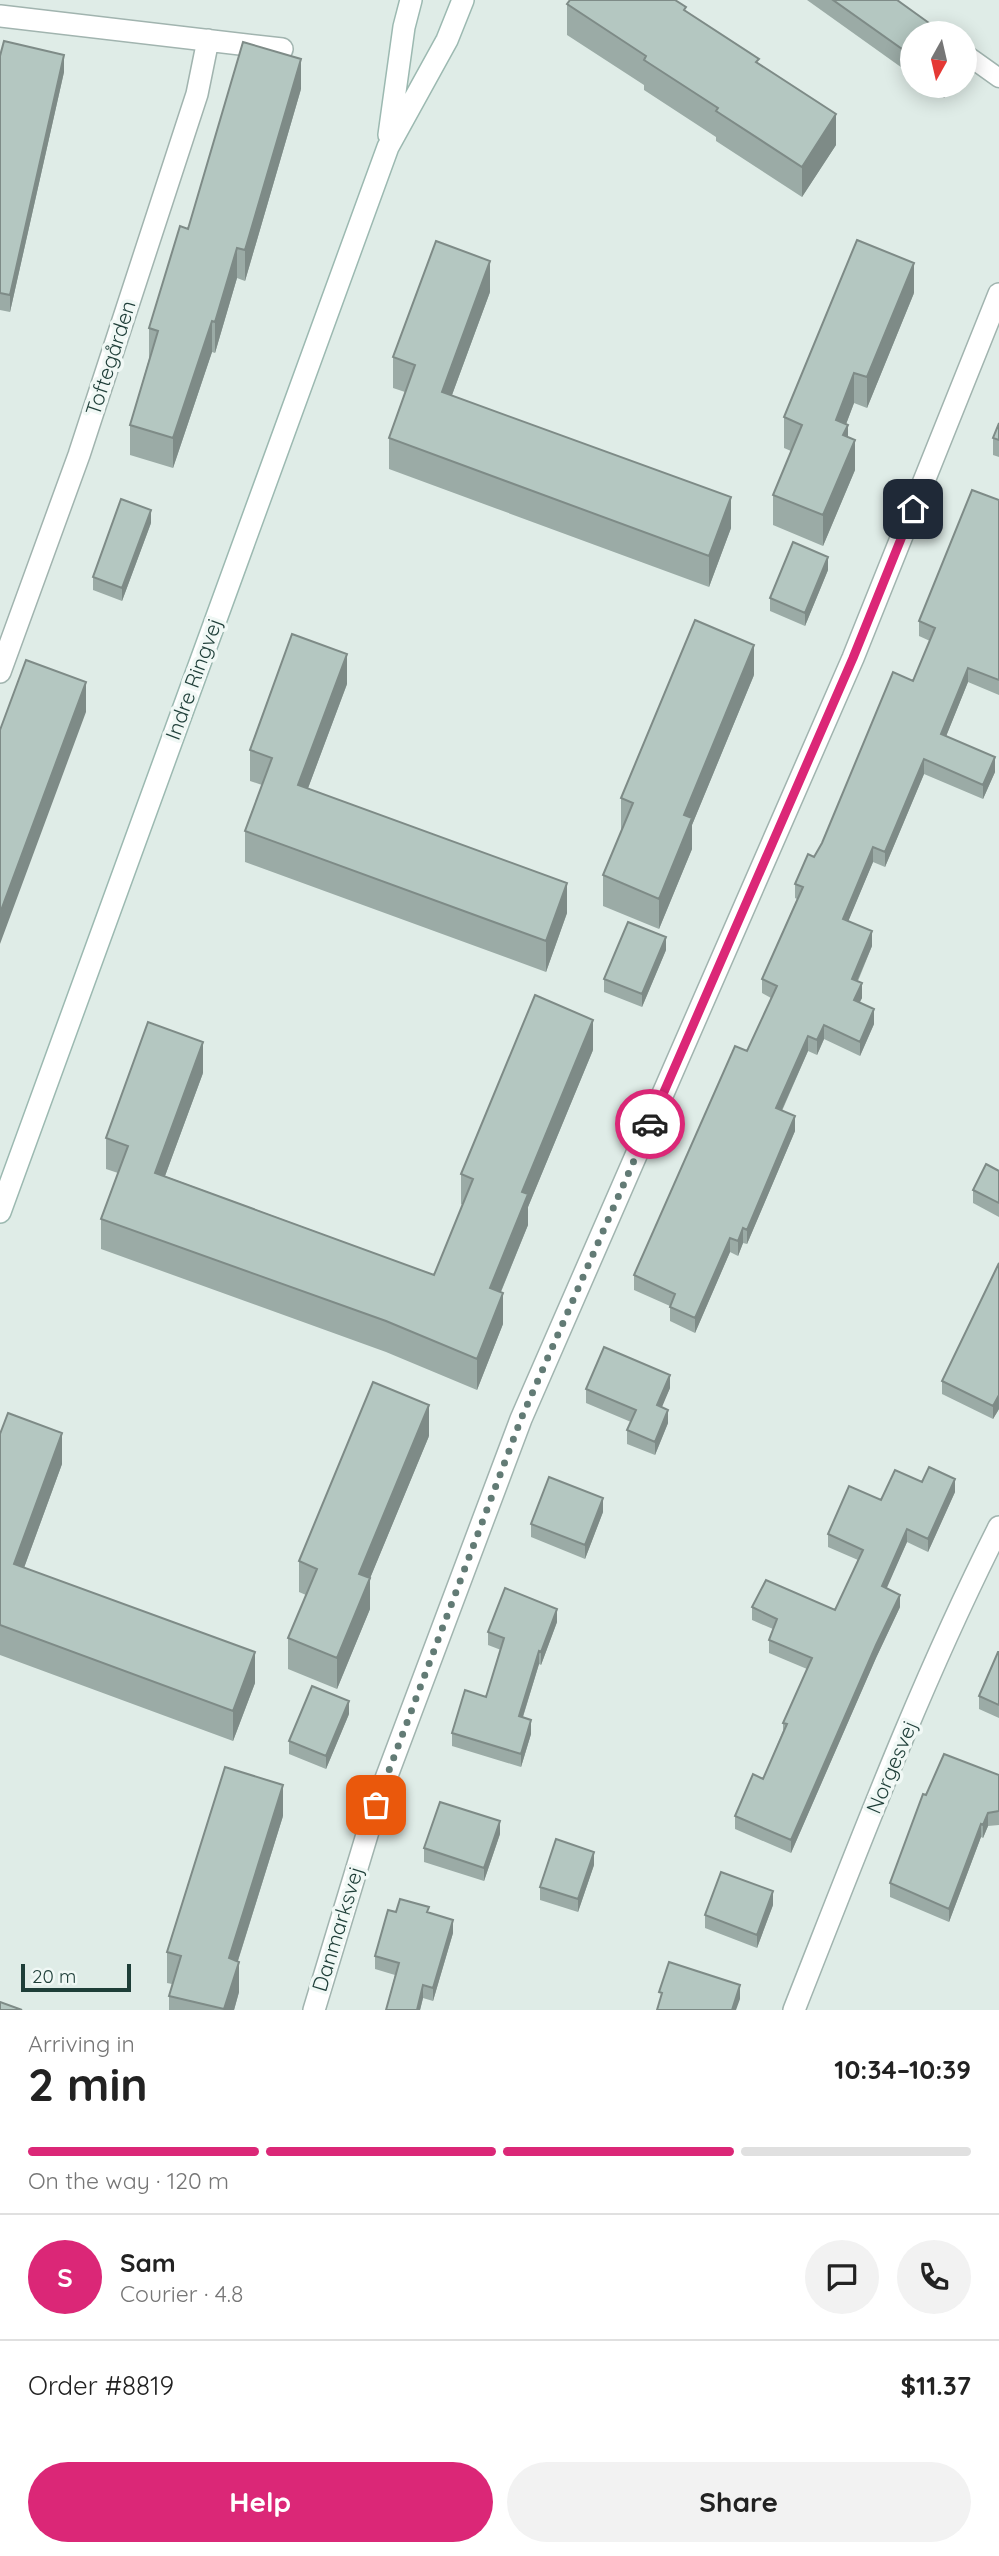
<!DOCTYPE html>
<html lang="en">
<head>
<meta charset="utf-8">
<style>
	:root { --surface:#fff; --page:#f2f2f2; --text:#222; --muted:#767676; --line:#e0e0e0; --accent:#db2777 }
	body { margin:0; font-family:Quicksand,sans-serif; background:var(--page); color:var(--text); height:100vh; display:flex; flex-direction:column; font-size:26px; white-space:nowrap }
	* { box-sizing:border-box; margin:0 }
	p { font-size:23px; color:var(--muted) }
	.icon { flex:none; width:38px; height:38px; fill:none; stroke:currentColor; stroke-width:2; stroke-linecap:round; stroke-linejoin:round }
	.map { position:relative; height:2010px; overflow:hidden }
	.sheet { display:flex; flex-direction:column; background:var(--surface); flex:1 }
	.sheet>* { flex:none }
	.needle { width:46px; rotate:188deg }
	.tools { position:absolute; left:900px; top:21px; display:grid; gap:14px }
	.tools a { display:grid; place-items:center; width:77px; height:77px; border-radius:50%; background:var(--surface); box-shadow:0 4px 18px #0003; font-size:35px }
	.scale { position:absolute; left:21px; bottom:18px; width:110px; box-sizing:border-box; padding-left:7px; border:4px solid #1e3e38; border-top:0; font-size:19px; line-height:24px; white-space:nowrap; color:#1e3e38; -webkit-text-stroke:5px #f0f8f5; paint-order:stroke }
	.pin { position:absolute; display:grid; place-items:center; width:60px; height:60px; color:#fff; margin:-30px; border-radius:14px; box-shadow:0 4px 10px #0006 }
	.courier { position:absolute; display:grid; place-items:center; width:70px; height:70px; margin:-35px; border:5px solid #db2777; border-radius:50%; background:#fff; color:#222; box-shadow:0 2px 9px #0007 }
	.summary em { font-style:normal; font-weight:700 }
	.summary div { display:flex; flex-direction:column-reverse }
	.summary { display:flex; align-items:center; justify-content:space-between; height:119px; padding:0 28px }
	h1 { font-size:46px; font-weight:700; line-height:52px }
	.bar { display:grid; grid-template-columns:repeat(4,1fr); gap:10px 7px; align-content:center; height:84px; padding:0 28px }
	.bar i { height:9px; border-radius:5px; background:var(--line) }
	.bar .current { background:var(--accent) }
	.bar p { grid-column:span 4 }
	.line { display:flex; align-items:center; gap:18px; padding:0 28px; border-top:2px solid var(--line) }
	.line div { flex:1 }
	.round { display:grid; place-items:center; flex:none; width:74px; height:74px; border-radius:37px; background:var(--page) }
	.action { display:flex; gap:14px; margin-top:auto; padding:14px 28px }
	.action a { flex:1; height:80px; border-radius:42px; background:var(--accent); color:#fff; font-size:28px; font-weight:700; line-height:80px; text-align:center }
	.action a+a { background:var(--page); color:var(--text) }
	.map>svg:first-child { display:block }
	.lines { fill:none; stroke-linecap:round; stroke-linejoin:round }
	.service-casing { stroke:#a1b4af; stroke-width:21 }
	.minor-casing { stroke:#a1b4af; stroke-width:24 }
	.secondary-casing { stroke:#9cb9b1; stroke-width:24 }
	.service { stroke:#fff; stroke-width:18 }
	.minor { stroke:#fff; stroke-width:21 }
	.secondary { stroke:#fff; stroke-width:21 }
	.wall { fill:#9baba6 }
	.shaded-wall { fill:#7e8b87 }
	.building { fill:#b4c7c1; stroke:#7e8b87; stroke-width:2 }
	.done { stroke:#627b75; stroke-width:7; stroke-dasharray:0 12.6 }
	.route { stroke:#db2777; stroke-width:9 }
	.labels { text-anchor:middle; stroke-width:7; stroke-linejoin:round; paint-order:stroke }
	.street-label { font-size:21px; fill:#1e3e38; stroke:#f0f8f5 }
</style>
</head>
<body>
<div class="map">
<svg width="999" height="2010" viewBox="0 0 999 2010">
	<rect width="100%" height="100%" fill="#dfece7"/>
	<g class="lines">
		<g class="service-casing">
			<path id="service" d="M964 53 999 78"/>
		</g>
		<g class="minor-casing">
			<path id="minor" d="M0 16 282 49
				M0 672 79 455 197 94 208 40
				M314 2010 376 1805 521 1419 853 658 999 294
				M794 2010C858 1848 920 1683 999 1527"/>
		</g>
		<g class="secondary-casing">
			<path id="secondary" d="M389 135 404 27 411 0
				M0 1212 388 147 447 40 463 0"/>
		</g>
		<use href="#service" class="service"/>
		<use href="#minor" class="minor"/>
		<use href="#secondary" class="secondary"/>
	</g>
	<path class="wall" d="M807 0H897L929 23 912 33V75Z
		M567 4 686 11 759 64 836 145 802 197 716 141V137L644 90V85L567 35Z
		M0 56 64 72 10 312 0 310Z
		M928 86H953L944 98Z
		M301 89 245 281 237 278 215 353 212 352 173 468 130 455V425L149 359V328L188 229Z
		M490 292 452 395 731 528 709 587 389 469V438L405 392 393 388V357Z
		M914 293 867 408 854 403 846 424 848 437 855 470 823 546 773 525V495L791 451 784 448V417Z
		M999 423V457L993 455V438Z
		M999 500V695L968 682 946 736 995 772 983 799 924 774 885 867 873 862 848 921 872 946 858 981 862 998 859 1002 874 1024 860 1056 824 1039 817 1055 808 1051 782 1111 795 1131 747 1244 743 1243 738 1256 730 1252 695 1333 670 1321V1306L634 1290V1275L747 1051 771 998 762 993V979L797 899 795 898V884L814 857 913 681 930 641 919 636V621Z
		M151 523 122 601 93 590V577Z
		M828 570 805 626 770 611V598Z
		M754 675 692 825V849L659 929 603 906V875L622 829H621V798Z
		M347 684 308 788 567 913 546 972 245 862V831L262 785 250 781V750Z
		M666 950 642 1007 604 992V979Z
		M593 1050 528 1207V1225L501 1292 503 1324 477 1390 386 1352 101 1249V1219L118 1173 106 1169V1138L203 1073 165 1176 434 1275 463 1205 461 1204V1174Z
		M999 1171V1217L973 1203V1190Z
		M999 1263V1409L993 1419 942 1394V1381Z
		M670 1388 661 1407 668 1423 655 1455 627 1444V1430L631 1422 586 1403V1389Z
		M0 1434 62 1464 24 1568 255 1683 233 1741 0 1655Z
		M429 1436 370 1578V1609L337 1689 288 1669V1638L306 1595 299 1592V1561Z
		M922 1482 955 1492 928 1552 907 1542 886 1588 900 1607 876 1658 791 1853 735 1829V1816L763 1779 783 1731V1723L807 1669 769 1653V1640L773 1629 752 1620V1607L835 1610 858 1560 828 1547V1534L881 1500Z
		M603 1512 585 1559 531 1537V1524Z
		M557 1622 541 1665 539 1664 523 1717 531 1734 521 1767 452 1746V1733L486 1697 501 1650 488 1645V1632Z
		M999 1652V1718L979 1709V1696Z
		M349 1714 326 1769 289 1754V1741Z
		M999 1775V1825L988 1826 983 1838 981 1837 949 1922 890 1897V1883L926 1795Z
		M283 1816 238 1961 239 1992 234 2010H169V1996L172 1984 167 1983V1952Z
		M500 1834 484 1881 424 1862V1848Z
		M594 1865 578 1912 540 1900V1887Z
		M773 1905 757 1948 705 1928V1915Z
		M396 1912 429 1913 453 1933 433 2001 423 1998 420 2010H386L395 1975 375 1969V1956Z"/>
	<path class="shaded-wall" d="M966 49V68L964 70V51Z
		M64 55V72L10 312V295Z
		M301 59V89L245 281V250Z
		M944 86H953L944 98Z
		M836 114V145L802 197V167Z
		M237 248V278L215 353V322Z
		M490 261V292L442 422V392Z
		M914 263V293L867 408V377Z
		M212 321V352L173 468V438Z
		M854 373V403L836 451V420Z
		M848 425V455L843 435Z
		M855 440V470L823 546V515Z
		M731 497V528L709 587V556Z
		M151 510V523L122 601V588Z
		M828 557V570L805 626V613Z
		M754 645V675L692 825V849L659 929V899L684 815Z
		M347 654V684L298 815V785Z
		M968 668V682L941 749V734Z
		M86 682V712L0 944V913Z
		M995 757V772L983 799V785Z
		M924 759V774L885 867V852Z
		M873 847V862L843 934V919Z
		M567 883V913L546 972V941Z
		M872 931V946L852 993V979Z
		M666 937V950L642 1007V994Z
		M862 983V998L854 1014V1000Z
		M874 1009V1024L860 1056V1042Z
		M593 1020V1050L528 1207V1225L490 1318V1288L522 1192Z
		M824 1025V1039L817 1055V1040Z
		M808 1036V1051L776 1123V1108Z
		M203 1042V1073L155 1203V1173Z
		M795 1116V1131L747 1244V1230Z
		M743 1228V1243L738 1256V1241Z
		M730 1238V1252L695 1333V1318Z
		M503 1293V1324L477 1390V1359Z
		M670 1375V1388L657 1419V1405Z
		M999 1395V1409L993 1419V1406Z
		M429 1405V1436L359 1605V1574Z
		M668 1410V1423L655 1455V1442Z
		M62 1433V1464L14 1595V1564Z
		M955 1479V1492L928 1552V1539Z
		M603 1498V1512L585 1559V1545Z
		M907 1529V1542L882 1599V1586Z
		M370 1578V1609L337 1689V1658Z
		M900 1595V1607L876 1658 791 1853V1840L876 1645Z
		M557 1609V1622L541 1665V1652Z
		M539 1651V1664L519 1729V1716Z
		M255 1652V1683L233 1741V1711Z
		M349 1701V1714L326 1769V1756Z
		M531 1720V1734L521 1767V1754Z
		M283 1785V1816L229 1989V1958Z
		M988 1813V1826L983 1838V1825Z
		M500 1821V1834L484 1881V1868Z
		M981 1824V1837L949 1922V1909Z
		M594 1852V1865L578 1912V1899Z
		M773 1891V1905L757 1948V1935Z
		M453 1920V1933L433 2001V1988Z
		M239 1962V1992L234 2010H224Z
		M423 1985V1998L420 2010H417Z
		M740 1985V1999L736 2010H732Z"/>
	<path class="building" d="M570 0H675L686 7 684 10 759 59 756 62 836 114 802 167 716 111 718 108 644 60 646 56 567 4Z
		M833 0H897L929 23 946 33H912V56Z
		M4 41 64 55 10 295 0 293V56Z
		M243 42 301 59 245 250 237 248 215 322 212 321 173 438 130 425 158 331 149 328 180 226 188 229Z
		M857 240 914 263 867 377 854 373 836 420 848 425 843 435 855 440 823 515 773 495 802 425 784 417Z
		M436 241 490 261 442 392 731 497 709 556 389 438 415 365 393 357Z
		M999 423V440L993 438Z
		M972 490 999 500V680L968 668 941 734 995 757 983 785 924 759 885 852 873 847 843 919 872 931 852 979 862 983 854 1000 874 1009 860 1042 824 1025 817 1040 808 1036 776 1108 795 1116 747 1230 743 1228 738 1241 730 1238 695 1318 670 1307 675 1294 634 1275 735 1046 747 1051 777 986 762 979 803 887 795 884 808 854 814 857 822 843 893 672 913 681 935 628 919 621Z
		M121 499 151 510 122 588 93 577Z
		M793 542 828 557 805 613 770 598Z
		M695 620 754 645 684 815 692 818 659 899 603 875 633 803 621 798Z
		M292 634 347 654 298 785 567 883 546 941 245 831 272 758 250 750Z
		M26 660 86 682 0 913V730Z
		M628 922 666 937 642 994 604 979Z
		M535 995 593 1020 522 1192 528 1194 490 1288 503 1293 477 1359 386 1321 101 1219 128 1146 106 1138 148 1022 203 1042 155 1173 434 1275 473 1179 461 1174Z
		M986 1164 999 1171V1203L973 1190Z
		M999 1263V1395L993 1406 942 1381Z
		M604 1347 670 1375 657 1405 668 1410 655 1442 627 1430 636 1410 586 1389Z
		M373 1382 429 1405 359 1574 370 1578 337 1658 288 1638 317 1569 299 1561Z
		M8 1413 62 1433 14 1564 255 1652 233 1711 0 1625V1434Z
		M929 1467 955 1479 928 1539 907 1529 882 1586 900 1595 876 1645 791 1840 735 1816 753 1774 763 1779 787 1724 783 1723 812 1658 769 1640 777 1619 752 1607 766 1580 835 1610 863 1550 828 1534 849 1486 881 1500 895 1470 922 1482Z
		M549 1477 603 1498 585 1545 531 1524Z
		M505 1588 557 1609 541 1652 539 1651 519 1716 531 1720 521 1754 452 1733 465 1690 486 1697 504 1638 488 1632Z
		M998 1652H999V1705L979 1696Z
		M312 1686 349 1701 326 1756 289 1741Z
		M944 1754 999 1775V1811L988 1813 983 1825 981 1824 949 1909 890 1883 923 1794 926 1795Z
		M225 1767 283 1785 229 1958 239 1962 224 2009 169 1996 181 1956 167 1952Z
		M440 1802 500 1821 484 1868 424 1848Z
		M556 1839 594 1852 578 1899 540 1887Z
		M721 1872 773 1891 757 1935 705 1915Z
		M400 1899 429 1907 427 1912 453 1920 433 1988 423 1985 417 2010H386L399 1963 375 1956 388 1910 396 1912Z
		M669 1962 740 1985 732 2010H657L662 1993 659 1992Z
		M0 2002 22 2010H0Z"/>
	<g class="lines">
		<path class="done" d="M376 1805 521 1419 650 1124"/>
		<path class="route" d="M650 1124 853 658 913 509"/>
	</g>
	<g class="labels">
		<g class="street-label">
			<text transform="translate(111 358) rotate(-72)" y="7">Toftegården</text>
			<text transform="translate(194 679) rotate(-70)" y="7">Indre Ringvej</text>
			<text transform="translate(892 1767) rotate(-67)" y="7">Norgesvej</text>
			<text transform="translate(338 1929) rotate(-73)" y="7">Danmarksvej</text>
		</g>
	</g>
</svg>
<div class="tools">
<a><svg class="needle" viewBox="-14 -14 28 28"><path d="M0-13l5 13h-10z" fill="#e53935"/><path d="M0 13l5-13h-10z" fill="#767676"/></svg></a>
</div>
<div class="scale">20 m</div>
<div class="pin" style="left:376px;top:1805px;background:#ea580c"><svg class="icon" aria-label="bag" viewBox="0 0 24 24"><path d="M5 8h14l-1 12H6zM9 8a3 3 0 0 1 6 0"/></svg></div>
<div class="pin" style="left:913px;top:509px;background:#1f2937"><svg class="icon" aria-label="home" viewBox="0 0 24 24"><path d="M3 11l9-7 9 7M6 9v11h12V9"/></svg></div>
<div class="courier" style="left:650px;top:1124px"><svg class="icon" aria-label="car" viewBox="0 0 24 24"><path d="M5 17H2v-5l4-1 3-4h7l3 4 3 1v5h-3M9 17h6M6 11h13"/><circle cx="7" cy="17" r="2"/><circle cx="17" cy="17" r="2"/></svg></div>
</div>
<section class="sheet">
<div class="summary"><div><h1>2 min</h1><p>Arriving in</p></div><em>10:34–10:39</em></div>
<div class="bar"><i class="current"></i><i class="current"></i><i class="current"></i><i></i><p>On the way · 120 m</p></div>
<div class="line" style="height:126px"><b class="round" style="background:var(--accent);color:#fff">S</b><div><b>Sam</b><p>Courier · 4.8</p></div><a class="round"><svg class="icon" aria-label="chat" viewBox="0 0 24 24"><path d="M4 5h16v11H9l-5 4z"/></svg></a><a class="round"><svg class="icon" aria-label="phone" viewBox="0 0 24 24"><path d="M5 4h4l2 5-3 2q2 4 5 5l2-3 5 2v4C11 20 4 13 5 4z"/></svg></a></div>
<div class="line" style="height:91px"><div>Order #8819</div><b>$11.37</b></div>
<div class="action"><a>Help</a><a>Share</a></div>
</section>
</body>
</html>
